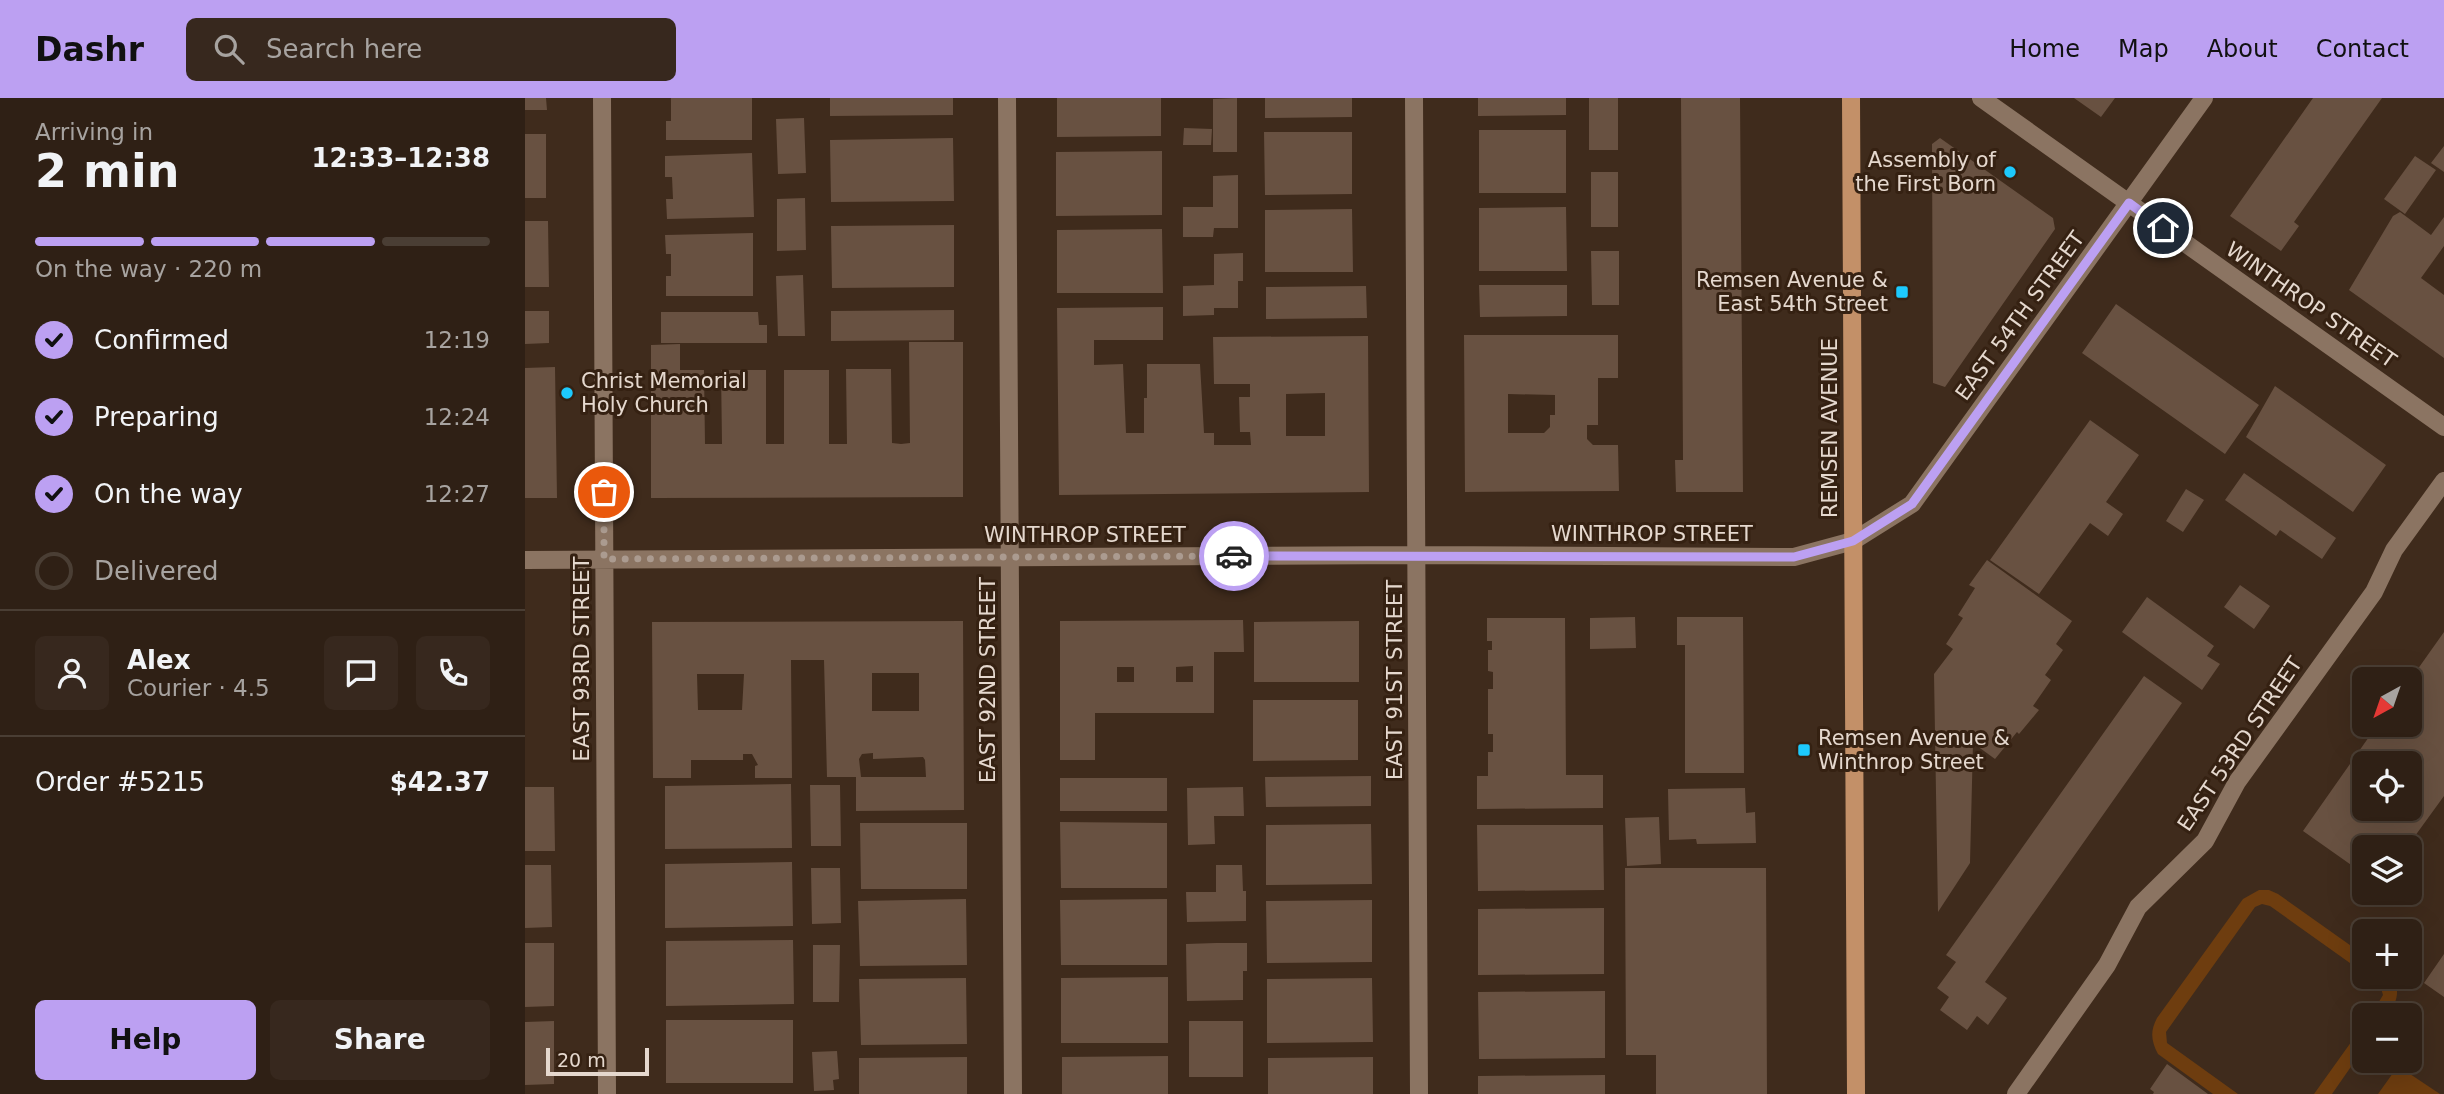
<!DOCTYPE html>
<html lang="en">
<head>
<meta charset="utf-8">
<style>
	:root { --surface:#2f2015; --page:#37281e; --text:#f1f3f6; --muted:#a7a3a0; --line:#4a3e34; --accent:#bca0f2 }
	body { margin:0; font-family:"DejaVu Sans",sans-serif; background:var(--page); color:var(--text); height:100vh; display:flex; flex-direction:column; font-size:26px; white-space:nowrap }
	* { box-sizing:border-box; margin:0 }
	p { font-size:23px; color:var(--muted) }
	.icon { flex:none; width:38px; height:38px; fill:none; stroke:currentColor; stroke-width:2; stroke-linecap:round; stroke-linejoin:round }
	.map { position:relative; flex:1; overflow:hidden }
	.panel { display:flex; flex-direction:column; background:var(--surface); width:525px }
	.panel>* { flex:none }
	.needle { width:46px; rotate:220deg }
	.buttons { position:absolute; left:1827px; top:569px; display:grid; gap:14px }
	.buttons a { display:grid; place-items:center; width:70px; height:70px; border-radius:10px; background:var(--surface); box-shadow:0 7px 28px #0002,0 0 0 2px var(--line); font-size:35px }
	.scale { position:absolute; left:21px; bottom:18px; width:103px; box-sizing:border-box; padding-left:7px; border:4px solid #e5d8ce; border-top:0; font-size:19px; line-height:24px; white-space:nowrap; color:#e5d8ce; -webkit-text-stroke:5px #352112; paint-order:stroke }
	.pin { position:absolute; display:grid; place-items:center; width:60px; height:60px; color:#fff; margin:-30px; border:4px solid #fff; border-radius:50%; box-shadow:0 2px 7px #0007 }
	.courier { position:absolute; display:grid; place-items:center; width:70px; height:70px; margin:-35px; border:5px solid #bca0f2; border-radius:50%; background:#fff; color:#222; box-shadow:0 2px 9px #0007 }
	.head em { font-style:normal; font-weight:800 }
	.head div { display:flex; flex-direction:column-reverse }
	.head { display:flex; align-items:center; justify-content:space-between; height:119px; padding:0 35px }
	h1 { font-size:46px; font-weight:800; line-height:52px }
	.bar { display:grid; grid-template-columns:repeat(4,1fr); gap:10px 7px; align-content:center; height:84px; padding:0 35px }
	.bar i { height:9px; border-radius:5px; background:var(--line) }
	.bar .current { background:var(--accent) }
	.bar p { grid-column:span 4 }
	.line { display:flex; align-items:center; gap:18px; padding:0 35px; border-top:2px solid var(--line) }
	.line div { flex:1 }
	.round { display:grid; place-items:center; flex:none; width:74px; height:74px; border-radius:10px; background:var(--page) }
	ol { padding:0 35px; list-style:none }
	li { display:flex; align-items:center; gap:21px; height:77px }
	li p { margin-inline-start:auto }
	li .icon { padding:7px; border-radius:50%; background:var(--accent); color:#111; stroke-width:4 }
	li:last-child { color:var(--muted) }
	li i { width:38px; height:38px; border:4px solid var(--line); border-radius:50% }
	.button { display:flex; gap:14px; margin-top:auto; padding:14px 35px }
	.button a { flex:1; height:80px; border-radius:10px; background:var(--accent); color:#111; font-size:28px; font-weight:800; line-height:80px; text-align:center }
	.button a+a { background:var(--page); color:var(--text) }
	header { display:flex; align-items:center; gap:42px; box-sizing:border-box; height:98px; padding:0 35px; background:var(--accent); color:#111 }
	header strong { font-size:33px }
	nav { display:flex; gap:38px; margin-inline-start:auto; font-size:24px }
	.search { width:490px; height:63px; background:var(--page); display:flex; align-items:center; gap:18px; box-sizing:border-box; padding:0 24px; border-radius:10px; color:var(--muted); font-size:26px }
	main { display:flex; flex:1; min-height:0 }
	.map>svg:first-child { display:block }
	.green { fill:#6e3d0f }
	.building { fill:#685141; fill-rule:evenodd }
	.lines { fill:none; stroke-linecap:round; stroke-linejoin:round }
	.minor { stroke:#8b7462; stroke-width:18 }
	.major { stroke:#c39068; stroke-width:18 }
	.done { stroke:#ab9b90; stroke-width:7; stroke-dasharray:0 12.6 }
	.route { stroke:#bca0f2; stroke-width:9 }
	.poi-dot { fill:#1dc9fc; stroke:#352112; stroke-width:2.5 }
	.labels { text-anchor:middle; stroke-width:6; stroke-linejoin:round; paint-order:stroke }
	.poi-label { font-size:21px; fill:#e5d8ce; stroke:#352112; text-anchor:end }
	.street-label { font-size:21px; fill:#e5d8ce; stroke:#352112 }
</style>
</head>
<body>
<header>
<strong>Dashr</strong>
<div class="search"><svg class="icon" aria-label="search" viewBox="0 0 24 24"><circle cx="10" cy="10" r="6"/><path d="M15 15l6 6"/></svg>Search here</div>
<nav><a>Home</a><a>Map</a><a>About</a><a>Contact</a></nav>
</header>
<main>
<section class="panel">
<div class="head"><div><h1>2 min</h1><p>Arriving in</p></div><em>12:33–12:38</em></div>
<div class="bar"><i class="current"></i><i class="current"></i><i class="current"></i><i></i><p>On the way · 220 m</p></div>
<ol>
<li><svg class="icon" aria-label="check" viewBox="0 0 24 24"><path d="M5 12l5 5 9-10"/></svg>Confirmed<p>12:19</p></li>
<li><svg class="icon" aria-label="check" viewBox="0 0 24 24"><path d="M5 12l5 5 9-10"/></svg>Preparing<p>12:24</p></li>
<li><svg class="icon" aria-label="check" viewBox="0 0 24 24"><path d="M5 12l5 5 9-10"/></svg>On the way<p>12:27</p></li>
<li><i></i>Delivered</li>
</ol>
<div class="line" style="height:126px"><a class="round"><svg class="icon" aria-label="person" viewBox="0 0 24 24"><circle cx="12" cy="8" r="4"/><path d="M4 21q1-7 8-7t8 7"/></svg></a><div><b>Alex</b><p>Courier · 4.5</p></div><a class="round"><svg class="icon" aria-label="chat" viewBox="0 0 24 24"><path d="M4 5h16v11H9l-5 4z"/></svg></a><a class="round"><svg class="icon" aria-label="phone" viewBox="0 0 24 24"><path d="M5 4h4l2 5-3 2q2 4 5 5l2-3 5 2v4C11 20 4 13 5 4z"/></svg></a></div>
<div class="line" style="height:91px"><div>Order #5215</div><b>$42.37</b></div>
<div class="button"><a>Help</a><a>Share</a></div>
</section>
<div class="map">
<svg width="1919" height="996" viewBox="0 0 1919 996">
	<rect width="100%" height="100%" fill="#3f2b1c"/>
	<path class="green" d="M1734 792H1744L1753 796 1839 857V875L1745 808 1737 806 1730 809 1641 934 1642 945 1713 996H1688L1633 956C1626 943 1625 933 1632 920L1718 801Z
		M1844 879H1867C1876 892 1872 904 1863 917H1846L1858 897 1855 887Z
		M1839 926V950L1807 996H1789Z
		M1873 968 1915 996H1853Z"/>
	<path class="building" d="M0 0H21L22 12H0Z
		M146 0H227V42H141V23H146Z
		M305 0H428V17L305 18Z
		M532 0H636V38L532 39Z
		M712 0V54H688V1Z
		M740 0H827V19L740 20Z
		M953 0H1041V17L953 18Z
		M1064 0H1093V52H1064Z
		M1156 0H1215L1218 394H1151L1150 362H1158Z
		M1549 0H1590L1576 19Z
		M1788 0H1857L1769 124 1774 128 1756 153 1705 118Z
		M279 20 281 75 253 76 251 21Z
		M659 30 687 31 686 47H658Z
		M954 32H1041V95H954Z
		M739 34H827V96L740 97Z
		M0 36H21V100H0Z
		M428 40 429 103 306 104 305 42Z
		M1415 40 1528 120 1530 131 1420 289 1408 285 1407 46Z
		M1919 48V74L1906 65Z
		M637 53V117L531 118V54Z
		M227 55 229 119 142 121 141 101H148L147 79H140V58Z
		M1890 58 1911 72 1880 116 1859 101Z
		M1066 74H1093V129H1066Z
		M713 77V130H689L688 139H658V109H688V78Z
		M280 100 281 152 252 153V101Z
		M1041 109 1042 173H954V110Z
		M827 111 828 174H740V112Z
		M1875 114 1906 137 1919 119V148L1896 180 1919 197V260L1824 192 1868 118Z
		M0 123H23L24 189H0Z
		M429 127V189L307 190 306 128Z
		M637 131 638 195H532V132Z
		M228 135V198H141V178H146V156H141L140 137Z
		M1066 153H1094V207H1067Z
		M718 155V183H713V210H689V217L658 218V188L689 187V156Z
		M278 177 280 238H253L251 178Z
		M954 187H1042V218L955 219Z
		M841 188 842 220 741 221V189Z
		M1591 206 1734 307 1700 356 1557 255Z
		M638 209V242H569V267L598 266 601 335H619V300H622V266H675L679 335H689V347H726L725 334H715L714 299H725V286H689L688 239 843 238 844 394 534 397 532 210ZM800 295V338H761V296Z
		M429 212V242L306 243V213Z
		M0 213H24V245L0 246Z
		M136 214H233L234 227H242V245H136Z
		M939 237H1093V280H1073V327H1062V341L1068 347H1093L1094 393 940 394ZM983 296 1030 297V317H1025V329L1019 335H983Z
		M384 244H438V399L126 400V247L155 246V272H179L180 346H197L196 272H241V346H259V272H304V346H322L321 271H366L367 345 376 346 385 345Z
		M30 269 32 400H0V270Z
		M1750 288 1861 367 1828 414 1721 339Z
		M1565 322 1614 357 1581 404 1598 416 1583 438 1565 425 1514 496 1465 462Z
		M1719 375 1811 440 1797 461 1755 432 1751 438 1700 402Z
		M1661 391 1679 402 1658 434 1641 423Z
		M1462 462 1547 523 1531 546 1538 552 1520 577 1526 582 1508 608 1514 612 1494 636 1492 634 1470 661 1448 645 1445 765 1413 814 1409 576 1428 551 1421 546 1438 520 1433 517 1450 490 1444 487Z
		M1715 487 1745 508 1729 531 1699 509Z
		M1622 499 1689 548 1682 558 1695 566 1677 592 1597 534Z
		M1110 519 1111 550 1065 551V520Z
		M1152 519H1218L1219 675H1160V547H1152Z
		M962 520H1040L1041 677H1078V710L952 711V678H963V654H968V636H963V591H968V574L963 573V552H967V543H962Z
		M718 522 719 554H689V615H570V662H535V523ZM668 568V584H651V569ZM592 569H609V584H592Z
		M438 523 439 712 331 713V679H302L299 562H266L267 680H230V668L233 667 227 656H218V662H166V680H128L127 524ZM347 575H394V613H347ZM172 576H219L217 612H173ZM348 655V661L398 659 400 662 401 679H336L334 661 337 656Z
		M834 523V584H729V524Z
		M1919 534V698L1882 749H1839V776L1778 733 1853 626H1885V582ZM1839 665H1885V710H1839Z
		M1619 578 1657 605 1460 884 1482 900 1463 927 1452 918 1442 932 1415 912 1424 899 1412 890 1431 864 1421 857Z
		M728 602H833V662L728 663Z
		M846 678V708L741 709 740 679Z
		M535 680H642V713H535Z
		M266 686 267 750 140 751V688Z
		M285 687H315L316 748H286Z
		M0 689H29L30 753H0Z
		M718 689 719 718H689L690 746 663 747 662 690Z
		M1220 690 1221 715 1230 714 1231 745 1172 746 1171 741 1144 742 1143 691Z
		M1134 719 1136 766 1102 768 1100 720Z
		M535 724 642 725V790H536Z
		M335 725H442V791H336Z
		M846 726 847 786 741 787V727Z
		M952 727H1078L1079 792 953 793Z
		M267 764 268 828 140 830V766Z
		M0 767H26L27 829 0 830Z
		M691 767H717L718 793H721V823L662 824 661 794H691Z
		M286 770H315L316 825 287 826Z
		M1100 770H1241L1242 996H1131V957H1101Z
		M441 801 442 867 335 868 333 803Z
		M642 801V867H536L535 802Z
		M847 802V864L742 865 741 803Z
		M1079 810V876L953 877V811Z
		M268 842 269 906 141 908V843Z
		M0 845H29V908L0 909Z
		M691 845H722V873H718V902L662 903 661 846Z
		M288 847H315L314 904H288Z
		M1919 856V899L1899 885Z
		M643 879V945H536V880Z
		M441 880 442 946 336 947 334 881Z
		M847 880 848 944 742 945V881Z
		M1080 893V960L954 961 953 894Z
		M141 922H268V985H141Z
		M29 923V986L0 987V924Z
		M664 923H718V979H664Z
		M312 953 314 981 308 982 309 992 289 993 287 954Z
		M643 958V996H537V959Z
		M442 959V996H334V960Z
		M848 959V996H743V960Z
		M1642 966 1683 996H1628L1629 994 1625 991Z
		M1080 977V996H953V978Z"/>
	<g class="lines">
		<path class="minor" d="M77 0 82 996
			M482 0 488 996
			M889 0 894 996
			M1456 0 1919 329
			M0 462 892 457 1269 459 1328 443 1387 406 1679 0
			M1491 996 1582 867 1613 809 1680 743 1712 684 1849 494 1869 452 1919 383"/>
		<path class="major" d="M1326 0 1331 996"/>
	</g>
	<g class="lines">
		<path class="done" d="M79 394V461L709 458"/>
		<path class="route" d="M709 458 1269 459 1328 443 1387 406 1604 105 1638 130"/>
	</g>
	<g class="poi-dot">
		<circle cx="1485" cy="74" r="7"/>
		<rect x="1370" y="187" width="14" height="14" rx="3.5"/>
		<circle cx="42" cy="295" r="7"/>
		<rect x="1272" y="645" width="14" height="14" rx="3.5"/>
	</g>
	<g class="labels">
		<g class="poi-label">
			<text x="1471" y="69">Assembly of<tspan x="1471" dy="24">the First Born</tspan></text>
			<text x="1363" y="189">Remsen Avenue &amp;<tspan x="1363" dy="24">East 54th Street</tspan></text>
			<text x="56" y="290" text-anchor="start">Christ Memorial<tspan x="56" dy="24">Holy Church</tspan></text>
			<text x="1293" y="647" text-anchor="start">Remsen Avenue &amp;<tspan x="1293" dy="24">Winthrop Street</tspan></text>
		</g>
		<g class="street-label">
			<text transform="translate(1786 207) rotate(35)" y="7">WINTHROP STREET</text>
			<text transform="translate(1495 218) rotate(-54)" y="7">EAST 54TH STREET</text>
			<text transform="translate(1305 330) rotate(-90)" y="7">REMSEN AVENUE</text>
			<text x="1127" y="443">WINTHROP STREET</text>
			<text x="560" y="444">WINTHROP STREET</text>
			<text transform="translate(57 561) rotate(-90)" y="7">EAST 93RD STREET</text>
			<text transform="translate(463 582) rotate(-90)" y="7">EAST 92ND STREET</text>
			<text transform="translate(870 582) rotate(-90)" y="7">EAST 91ST STREET</text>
			<text transform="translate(1715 646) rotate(-56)" y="7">EAST 53RD STREET</text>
		</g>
	</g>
</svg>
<div class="buttons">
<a><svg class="needle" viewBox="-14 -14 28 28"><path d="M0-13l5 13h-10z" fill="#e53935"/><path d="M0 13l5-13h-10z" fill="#a7a3a0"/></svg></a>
<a><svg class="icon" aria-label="locate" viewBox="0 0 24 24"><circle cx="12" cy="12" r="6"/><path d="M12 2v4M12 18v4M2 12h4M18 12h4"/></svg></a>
<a><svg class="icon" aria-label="layers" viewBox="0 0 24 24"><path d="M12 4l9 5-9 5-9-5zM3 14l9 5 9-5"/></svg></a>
<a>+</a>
<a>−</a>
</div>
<div class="scale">20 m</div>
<div class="pin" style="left:79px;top:394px;background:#ea580c"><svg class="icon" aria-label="bag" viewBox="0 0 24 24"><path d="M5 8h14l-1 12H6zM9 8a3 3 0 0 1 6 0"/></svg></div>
<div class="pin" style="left:1638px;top:130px;background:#1f2937"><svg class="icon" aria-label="home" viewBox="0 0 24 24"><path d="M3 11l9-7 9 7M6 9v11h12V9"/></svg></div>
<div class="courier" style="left:709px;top:458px"><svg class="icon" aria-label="car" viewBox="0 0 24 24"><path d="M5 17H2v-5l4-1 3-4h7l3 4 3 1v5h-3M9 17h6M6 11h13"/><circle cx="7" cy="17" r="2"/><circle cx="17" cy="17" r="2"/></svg></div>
</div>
</main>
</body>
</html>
